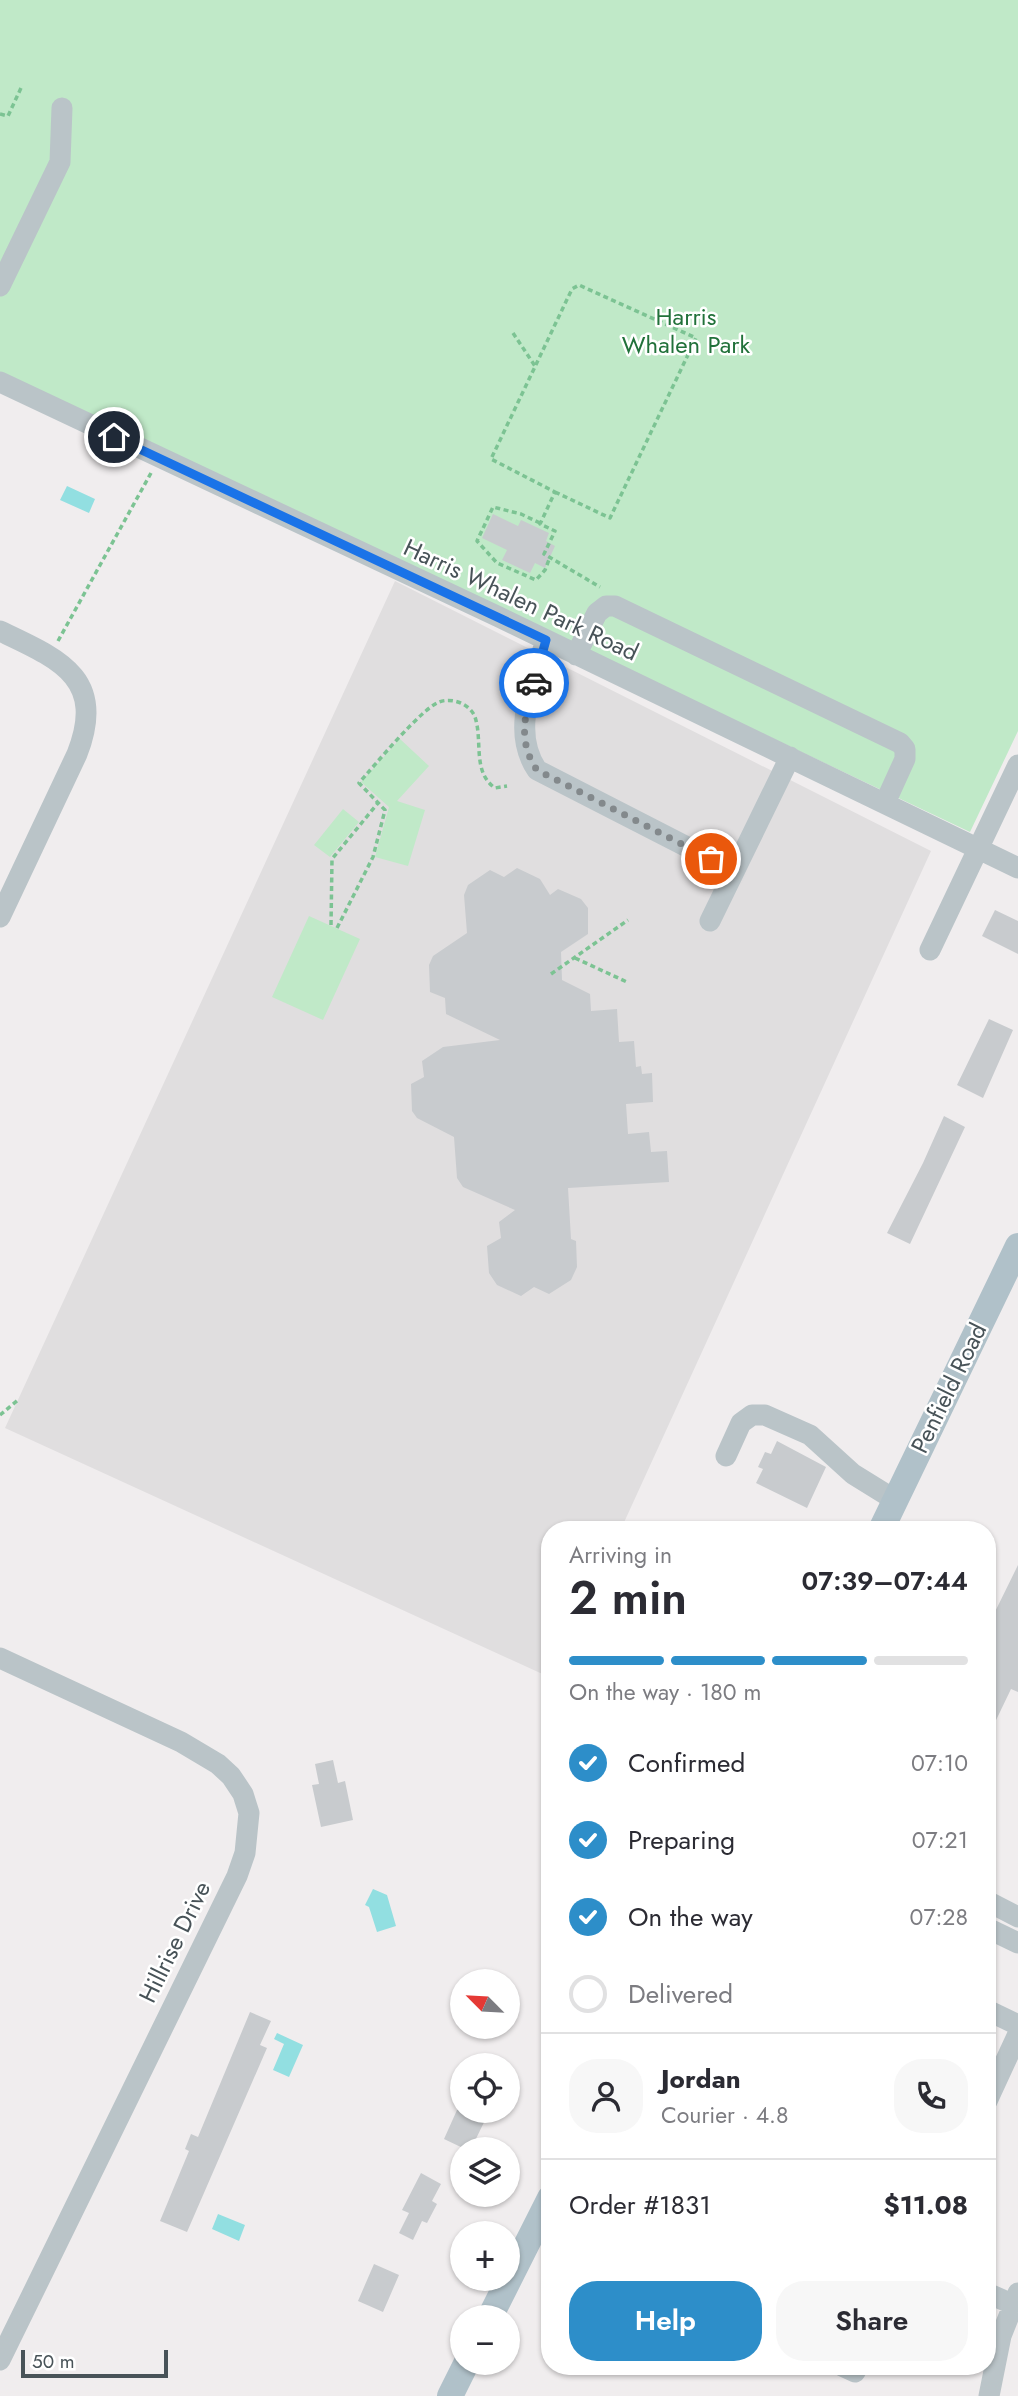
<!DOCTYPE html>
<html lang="en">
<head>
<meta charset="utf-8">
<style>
	:root { --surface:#fff; --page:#f7f7f7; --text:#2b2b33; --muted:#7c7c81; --line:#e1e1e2; --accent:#2d8ec9 }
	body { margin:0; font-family:Jost,sans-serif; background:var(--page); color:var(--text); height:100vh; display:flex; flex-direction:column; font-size:26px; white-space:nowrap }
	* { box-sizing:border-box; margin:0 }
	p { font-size:23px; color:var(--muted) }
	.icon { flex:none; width:38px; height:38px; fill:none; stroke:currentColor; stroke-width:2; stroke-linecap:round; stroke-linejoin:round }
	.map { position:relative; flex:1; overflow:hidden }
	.side { position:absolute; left:541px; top:1521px; width:455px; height:854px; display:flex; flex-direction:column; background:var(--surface); border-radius:28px; box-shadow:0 2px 5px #0004 }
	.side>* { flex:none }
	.needle { width:46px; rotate:294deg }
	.fabs { position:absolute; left:450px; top:1969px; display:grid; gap:14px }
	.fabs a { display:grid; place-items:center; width:70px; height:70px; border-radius:50%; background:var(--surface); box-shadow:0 2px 5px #0004; font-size:35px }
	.scale { position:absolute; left:21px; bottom:18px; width:147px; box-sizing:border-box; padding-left:7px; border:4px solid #485358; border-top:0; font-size:19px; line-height:24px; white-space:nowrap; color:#485358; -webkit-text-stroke:5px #fff; paint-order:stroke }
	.pin { position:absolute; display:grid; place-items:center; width:60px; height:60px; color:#fff; margin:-30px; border:4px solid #fff; border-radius:50%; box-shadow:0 2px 7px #0007 }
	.courier { position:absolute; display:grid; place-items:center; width:70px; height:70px; margin:-35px; border:5px solid #1a73e8; border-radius:50%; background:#fff; color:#222; box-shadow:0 2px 9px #0007 }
	.head em { font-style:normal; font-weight:600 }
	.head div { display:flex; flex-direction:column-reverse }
	.head { display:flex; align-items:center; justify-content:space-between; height:119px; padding:0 28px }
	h1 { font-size:46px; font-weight:600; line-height:52px }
	.bar { display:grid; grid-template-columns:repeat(4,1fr); gap:10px 7px; align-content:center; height:84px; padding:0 28px }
	.bar i { height:9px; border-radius:5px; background:var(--line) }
	.bar .on { background:var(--accent) }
	.bar p { grid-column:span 4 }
	.line { display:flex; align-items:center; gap:18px; padding:0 28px; border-top:2px solid var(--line) }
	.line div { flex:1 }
	.round { display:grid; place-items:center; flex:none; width:74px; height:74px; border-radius:28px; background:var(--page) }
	ol { padding:0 28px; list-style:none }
	li { display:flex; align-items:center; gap:21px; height:77px }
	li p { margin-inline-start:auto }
	li .icon { padding:7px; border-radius:50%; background:var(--accent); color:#fff; stroke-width:4 }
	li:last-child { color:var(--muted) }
	li i { width:38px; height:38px; border:4px solid var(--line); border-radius:50% }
	.cta { display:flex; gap:14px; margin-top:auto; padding:14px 28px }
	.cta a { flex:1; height:80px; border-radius:28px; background:var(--accent); color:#fff; font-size:28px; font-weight:600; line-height:80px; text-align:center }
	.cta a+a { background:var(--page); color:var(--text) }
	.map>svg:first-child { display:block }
	.education { fill:#e0dedf }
	.green { fill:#c0e9c8 }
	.water { fill:#92dfe1 }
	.building { fill:#c8cbce }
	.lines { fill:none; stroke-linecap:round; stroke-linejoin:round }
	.path { stroke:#7cc393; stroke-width:3.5; stroke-dasharray:5 3.5; stroke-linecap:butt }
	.minor { stroke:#bac4c8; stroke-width:21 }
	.major { stroke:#b0c1c9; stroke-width:26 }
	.done { stroke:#83898c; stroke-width:7; stroke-dasharray:0 12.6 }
	.route { stroke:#1a73e8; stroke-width:9 }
	.labels { text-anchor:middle; stroke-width:5; stroke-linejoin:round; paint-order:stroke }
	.park-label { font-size:24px; fill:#21713a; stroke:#fff }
	.street-label { font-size:24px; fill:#485358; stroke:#fff }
</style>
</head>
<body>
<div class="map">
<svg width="1018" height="2396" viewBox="0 0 1018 2396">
	<rect width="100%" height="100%" fill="#f0edee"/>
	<path class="education" d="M395 581 931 851 621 1529 550 1530 549 1677 5 1428Z"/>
	<path class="green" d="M0 0H1018V731L970 832 0 372Z
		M400 739 429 766 397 801 425 810 408 866 375 857 389 807 361 782Z
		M343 809 359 822 330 857 314 845Z
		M309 916 360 939 323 1020 272 997Z"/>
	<path class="water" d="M67 486 95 499 89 513 60 500Z
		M373 1889 387 1895 396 1926 377 1932 369 1907 365 1905Z
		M277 2033 303 2045 289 2077 273 2070 284 2044 274 2039Z
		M218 2214 245 2225 239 2241 212 2229Z"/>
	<path class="building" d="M493 514 518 526 521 520 549 533 546 541 555 546 545 568 535 563 530 573 502 560 507 550 482 538Z
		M517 868 540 879 550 895 558 889 581 899 588 908V934L561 952 562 980 590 994 591 1011 617 1009 619 1042 634 1041 636 1067 641 1066 642 1074 652 1073 653 1102 626 1104 628 1134 649 1132 651 1152 667 1151 669 1182 568 1188 571 1239 576 1241 577 1267 571 1280 549 1294 534 1287 521 1296 497 1285 489 1273 487 1246 501 1238 499 1222 515 1210 463 1187 457 1178 454 1137 417 1118 412 1111 411 1084 424 1077 422 1061 443 1047 500 1040 446 1014 445 998 430 992 429 965 433 956 467 933 464 895 468 885 490 870 504 877Z
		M995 910 1018 921V954L982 936Z
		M989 1019 1013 1030 983 1098 957 1085Z
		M944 1116 965 1127 910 1244 887 1233 923 1163Z
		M777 1441 826 1467 807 1508 756 1483 763 1469 758 1467 765 1452 771 1454Z
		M1018 1565V1692L1011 1689 987 1739V1637L992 1626 989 1624Z
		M333 1760 338 1783 345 1781 353 1820 321 1827 312 1785 319 1784 315 1764Z
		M250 2012 271 2021 260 2045 267 2048 187 2232 160 2221 189 2151 185 2149 191 2134 198 2137Z
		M457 2110H490L471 2149H465L444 2139Z
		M421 2173 441 2184 432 2201 437 2204 427 2223 422 2221 413 2240 399 2233 409 2213 402 2210Z
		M374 2264 399 2275 383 2312 358 2301Z"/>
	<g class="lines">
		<path class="path" d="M0 114 8 116 21 88
			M513 333 535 366
			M555 492 610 518 696 338 579 285 572 289 491 459 555 492 540 524 555 531 544 554 600 587
			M540 523 521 514 493 507 477 541 497 563 536 580 545 570 550 557
			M58 641 151 473
			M331 925 332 859 378 803
			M337 928 373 857 385 810 359 783C374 766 421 709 439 702 452 697 470 704 475 717 483 741 472 772 495 788L507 786
			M575 958 629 983
			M551 974 628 920
			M0 1415 18 1400"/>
		<path class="minor" d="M0 286 60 162 62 108
			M0 382 499 617 1018 868
			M0 631C59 659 107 678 77 754L0 917
			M546 640C534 681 510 730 537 770L734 871
			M576 655 597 613 606 606H615L900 743 905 749V759L885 803
			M710 921 790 757
			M930 950 1018 765
			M726 1456 741 1423 752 1415H765L810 1435 853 1474 895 1500
			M0 1658 181 1742 218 1764 231 1776 243 1794 249 1813 245 1853 237 1876 0 2360
			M987 1901 1018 1917
			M987 1928 1018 1943
			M987 2010 1018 2025
			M987 2101 1018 2034
			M987 2293 1012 2304
			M842 2366 855 2372 858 2366
			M989 2396 1001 2336 1018 2293"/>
		<path class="major" d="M881 1530 1018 1246
			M490 2317 550 2198
			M450 2396 467 2362"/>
	</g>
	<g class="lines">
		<path class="done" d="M534 683C525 714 517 741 537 770L711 859"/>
		<path class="route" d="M114 437 546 640 534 683"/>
	</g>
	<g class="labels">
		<g class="park-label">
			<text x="686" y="325">Harris<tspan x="686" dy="28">Whalen Park</tspan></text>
		</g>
		<g class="street-label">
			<text transform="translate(521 600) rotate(25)" y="8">Harris Whalen Park Road</text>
			<text transform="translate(949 1388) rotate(-64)" y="8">Penfield Road</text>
			<text transform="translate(175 1942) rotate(-64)" y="8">Hillrise Drive</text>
		</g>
	</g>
</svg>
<div class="fabs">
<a><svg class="needle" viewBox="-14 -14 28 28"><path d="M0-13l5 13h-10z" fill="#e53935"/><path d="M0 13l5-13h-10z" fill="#7c7c81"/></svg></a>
<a><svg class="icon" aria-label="locate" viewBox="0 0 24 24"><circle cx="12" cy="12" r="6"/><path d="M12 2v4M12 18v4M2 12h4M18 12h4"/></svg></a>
<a><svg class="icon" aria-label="layers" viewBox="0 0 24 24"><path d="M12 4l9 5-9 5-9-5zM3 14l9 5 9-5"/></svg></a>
<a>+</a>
<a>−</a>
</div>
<div class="scale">50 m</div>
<div class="pin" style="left:711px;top:859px;background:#ea580c"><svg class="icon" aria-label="bag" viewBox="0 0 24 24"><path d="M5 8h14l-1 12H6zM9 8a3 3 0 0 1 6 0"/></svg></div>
<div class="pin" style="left:114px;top:437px;background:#1f2937"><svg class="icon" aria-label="home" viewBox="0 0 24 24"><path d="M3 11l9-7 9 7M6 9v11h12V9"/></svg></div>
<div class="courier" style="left:534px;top:683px"><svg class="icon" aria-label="car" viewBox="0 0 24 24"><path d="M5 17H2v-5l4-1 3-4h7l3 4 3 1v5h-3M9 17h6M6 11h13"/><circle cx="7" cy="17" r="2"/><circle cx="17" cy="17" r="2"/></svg></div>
<section class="side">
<div class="head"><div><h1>2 min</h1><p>Arriving in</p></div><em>07:39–07:44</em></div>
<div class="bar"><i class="on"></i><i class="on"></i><i class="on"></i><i></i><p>On the way · 180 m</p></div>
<ol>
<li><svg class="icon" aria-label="check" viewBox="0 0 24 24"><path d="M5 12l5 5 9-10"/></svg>Confirmed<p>07:10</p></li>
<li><svg class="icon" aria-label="check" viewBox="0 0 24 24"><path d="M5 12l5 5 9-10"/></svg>Preparing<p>07:21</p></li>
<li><svg class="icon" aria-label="check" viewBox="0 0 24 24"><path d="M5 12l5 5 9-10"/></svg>On the way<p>07:28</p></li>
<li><i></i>Delivered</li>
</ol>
<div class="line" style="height:126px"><a class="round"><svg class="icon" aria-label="person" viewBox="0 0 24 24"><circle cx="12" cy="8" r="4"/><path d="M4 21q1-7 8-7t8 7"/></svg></a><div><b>Jordan</b><p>Courier · 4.8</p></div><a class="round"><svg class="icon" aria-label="phone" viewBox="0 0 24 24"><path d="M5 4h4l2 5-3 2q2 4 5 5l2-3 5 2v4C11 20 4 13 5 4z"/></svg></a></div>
<div class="line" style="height:91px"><div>Order #1831</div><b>$11.08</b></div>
<div class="cta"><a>Help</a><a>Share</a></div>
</section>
</div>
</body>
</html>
